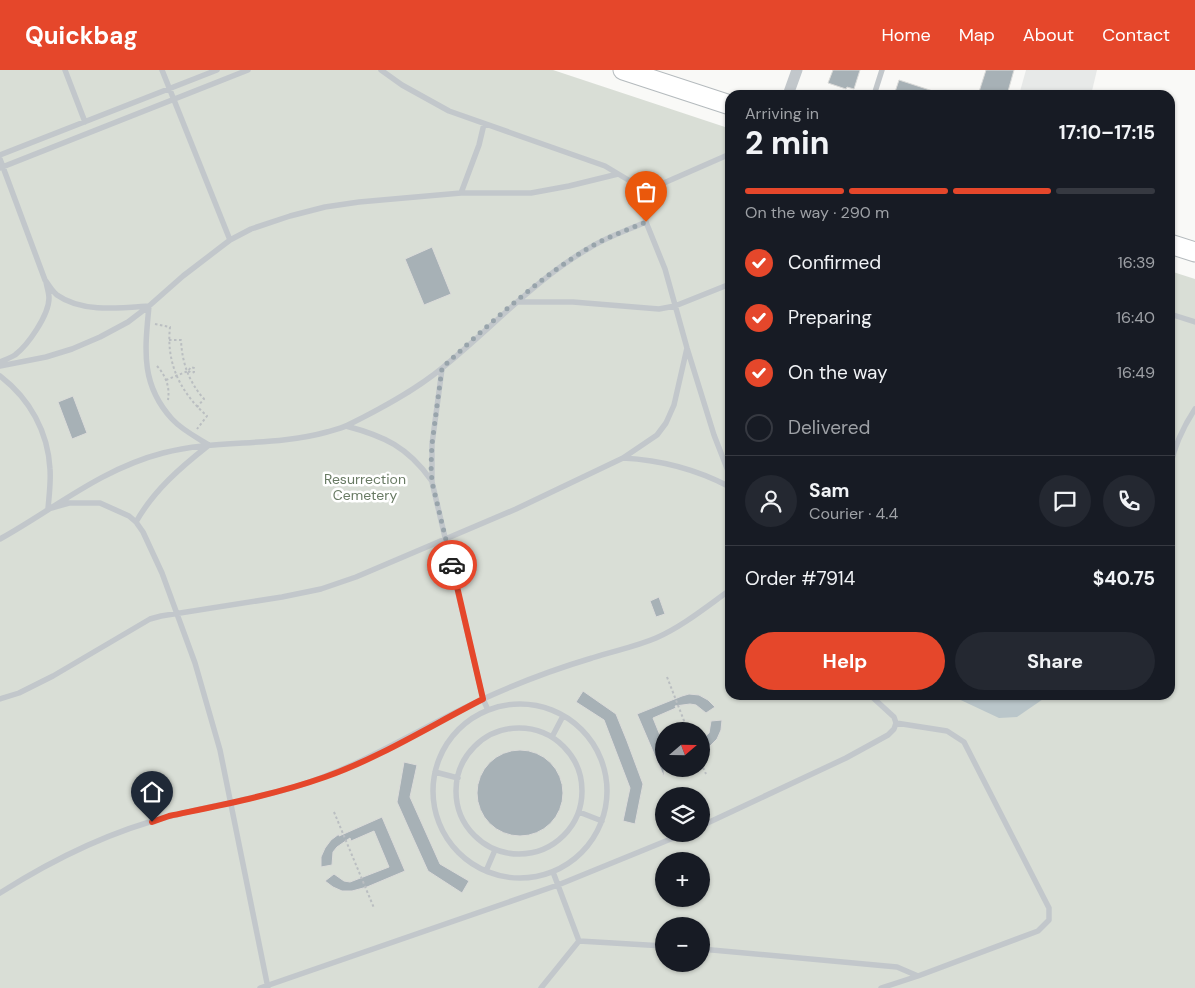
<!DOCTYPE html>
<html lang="en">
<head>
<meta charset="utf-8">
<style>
	:root { --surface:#171b24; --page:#242831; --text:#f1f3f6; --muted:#9ea1a6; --line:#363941; --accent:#e5472b }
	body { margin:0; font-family:"DM Sans",sans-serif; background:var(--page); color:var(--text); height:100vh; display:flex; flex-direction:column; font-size:19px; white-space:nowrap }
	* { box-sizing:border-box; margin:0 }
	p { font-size:16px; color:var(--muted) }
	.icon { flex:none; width:28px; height:28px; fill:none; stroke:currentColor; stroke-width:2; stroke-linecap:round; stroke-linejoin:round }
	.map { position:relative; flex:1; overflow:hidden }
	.sheet { position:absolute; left:725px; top:20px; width:450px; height:610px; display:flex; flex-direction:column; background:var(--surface); border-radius:15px; box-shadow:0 1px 4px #0004 }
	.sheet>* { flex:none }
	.needle { width:32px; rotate:70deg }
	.fabs { position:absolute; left:655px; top:652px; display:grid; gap:10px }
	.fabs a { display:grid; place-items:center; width:55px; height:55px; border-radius:50%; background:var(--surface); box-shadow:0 1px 4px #0004; font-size:25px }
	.pin { position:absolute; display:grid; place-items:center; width:42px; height:42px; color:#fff; margin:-51px -21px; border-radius:50% 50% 50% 0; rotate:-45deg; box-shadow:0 0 5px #0007 }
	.pin .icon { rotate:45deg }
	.courier { position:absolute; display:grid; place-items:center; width:50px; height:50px; margin:-25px; border:4px solid #e5472b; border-radius:50%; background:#fff; color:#222; box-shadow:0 1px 6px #0007 }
	.overview em { font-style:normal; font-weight:700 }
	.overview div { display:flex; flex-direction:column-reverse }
	.overview { display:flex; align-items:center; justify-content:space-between; height:85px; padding:0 20px }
	h1 { font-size:32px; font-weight:700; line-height:38px }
	.bar { display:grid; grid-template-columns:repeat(4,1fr); gap:8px 5px; align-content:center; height:60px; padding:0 20px }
	.bar i { height:6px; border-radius:4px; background:var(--line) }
	.bar .current { background:var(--accent) }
	.bar p { grid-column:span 4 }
	.line { display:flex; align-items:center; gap:12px; padding:0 20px; border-top:1px solid var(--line) }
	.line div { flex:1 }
	.round { display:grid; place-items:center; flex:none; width:52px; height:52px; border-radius:26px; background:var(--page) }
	ol { padding:0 20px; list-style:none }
	li { display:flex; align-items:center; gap:15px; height:55px }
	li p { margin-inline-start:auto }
	li .icon { padding:5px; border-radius:50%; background:var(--accent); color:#fff; stroke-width:4 }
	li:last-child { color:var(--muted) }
	li i { width:28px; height:28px; border:2px solid var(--line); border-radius:50% }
	.action { display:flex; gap:10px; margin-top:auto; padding:10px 20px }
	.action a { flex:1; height:58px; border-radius:30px; background:var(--accent); color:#fff; font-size:20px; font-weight:700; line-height:58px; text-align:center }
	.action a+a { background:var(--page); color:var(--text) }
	header { display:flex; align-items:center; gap:30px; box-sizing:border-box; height:70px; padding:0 25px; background:var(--accent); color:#fff }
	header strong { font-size:24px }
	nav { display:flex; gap:28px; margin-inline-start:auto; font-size:18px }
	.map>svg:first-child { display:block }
	.built { fill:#e7e9e8 }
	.green { fill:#d9ded6; fill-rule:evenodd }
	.water { fill:#bac6ca }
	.building { fill:#a7b1b6; stroke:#dbdbd9 }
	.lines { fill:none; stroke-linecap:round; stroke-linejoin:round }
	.primary-casing { stroke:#b4babd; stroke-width:21 }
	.path { stroke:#babec1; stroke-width:2; stroke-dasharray:2.5 2.5; stroke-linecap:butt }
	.service { stroke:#c2c7cb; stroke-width:5.5 }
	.minor { stroke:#c2c7cb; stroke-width:11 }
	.primary { stroke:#fff; stroke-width:19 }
	.done { stroke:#98a4ab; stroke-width:5; stroke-dasharray:0 9 }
	.route { stroke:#e5472b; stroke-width:6 }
	.labels { text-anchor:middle; stroke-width:5; stroke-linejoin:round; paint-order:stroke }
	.park-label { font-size:14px; fill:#687a63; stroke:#fff }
</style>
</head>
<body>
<header>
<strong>Quickbag</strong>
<nav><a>Home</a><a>Map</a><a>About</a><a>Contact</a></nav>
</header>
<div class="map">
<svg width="1195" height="918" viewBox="0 0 1195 918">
	<rect width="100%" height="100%" fill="#f9f9f7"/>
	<path class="built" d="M1026 0H1097L1091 25H1019Z"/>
	<path class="green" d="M0 0H553L725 57 730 61V625H1170V201L1195 209V918H0ZM664 661H701V699H664ZM664 726H701V764H664ZM664 791H701V829H664ZM664 856H701V894H664Z"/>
	<path class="water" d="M950 625H1049L1017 647 999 648Z"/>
	<path class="building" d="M833 0H860L854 19 847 17 846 19 828 13Z
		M986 0H1014L1007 25H978Z
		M899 10 939 23V25H894Z
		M432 177 451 224 424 235 405 189Z
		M73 326 87 363 72 369 58 332Z
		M659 527 665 544 656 547 650 531Z
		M583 621 616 644 627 671 643 714 635 754 623 751 630 718 604 650 576 632Z
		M689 624 699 625 708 630 715 637 706 643 696 635 690 634 675 636 676 638 653 648 664 675V707L637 644 682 626Z
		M722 650 721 660 717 669 710 676 701 681V670L709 663 711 651Z
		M477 723a43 43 0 1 1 86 0a43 43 0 1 1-86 0Z
		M404 692 417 695 410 727 440 794 469 811 462 823 428 801 409 759 397 732Z
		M382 747 405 801 367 817 352 821H342L333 817 325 811 334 804 344 811 350 812 389 797 374 761 351 771 350 768 337 777 333 782 332 795 321 797V787L325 778 331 770 339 764V766Z"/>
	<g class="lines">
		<g class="primary-casing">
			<path id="primary" d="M623 0 730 35
				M1170 174 1195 182"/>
		</g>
		<path class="path" d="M730 54V61
			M155 254 170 257C166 293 180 322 207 346L197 359
			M169 270H181C182 293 189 312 204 329L197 337
			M157 296C166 306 170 317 168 330
			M166 310 188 301 191 297 194 298V302L192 303 188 301
			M667 607 688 661
			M701 693 706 704
			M334 742 374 838"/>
		<path class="service" d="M65 0 85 52
			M162 0 230 170
			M381 0 402 15 449 41 605 96 630 111 641 123 730 84
			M874 25 882 0
			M0 85 217 0
			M0 89 45 210C49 215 52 221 57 225 82 243 121 238 149 236 145 279 140 314 172 349 182 360 196 367 209 375 181 397 154 420 136 452
			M0 98 248 0
			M461 123 479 75 484 54
			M641 123 646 152 665 199 687 278 714 365 730 406
			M517 232H573L659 239 675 236 730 214
			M1170 244 1195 252
			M0 292C5 290 10 288 15 285 28 275 49 245 49 228 49 223 47 217 46 212
			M0 296 46 287 72 279 100 267 128 252 149 236 183 206 230 170 251 159 290 146 325 137 359 132 461 123H531L569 116 618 104
			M442 299 432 374V412L483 629 488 640
			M0 306C30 329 48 362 50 399 51 412 49 426 48 439L69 433H100L129 446 136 452 143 462 162 503 195 593 220 680 268 918
			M346 356C384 366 408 377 431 410
			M623 388C661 390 696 399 730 417
			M1170 396C1175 375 1183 357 1195 339
			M0 469C54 439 101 399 163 383 217 369 273 377 327 362 334 360 342 358 348 355 380 339 414 321 442 298 492 258 535 209 591 177 609 166 628 160 646 152
			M0 629 19 623 53 606 150 549 161 546 282 527 321 519 356 507 516 439 623 388 657 365 666 353 674 335 687 278
			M433 721a87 87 0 1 1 174 0a87 87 0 1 1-174 0Z
			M456 721a63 63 0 1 1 126 0a63 63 0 1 1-126 0Z
			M552 667 563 646
			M435 702 458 708
			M579 742 602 751
			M701 756 846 688 888 665 894 659 896 653 894 647 870 625
			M486 801 495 780
			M0 823C52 790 111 761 171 746 211 736 252 729 291 718 360 698 419 658 483 629 518 613 555 599 592 588 613 581 635 577 656 568 683 556 706 537 730 520
			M579 871 664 876
			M701 879 897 897 918 906
			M260 918 558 815 683 764
			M541 918 579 871 553 802
			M881 918 918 906 1038 861 1049 850V838L964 672 947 661 896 653"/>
		<path class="minor" d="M788 25 797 0"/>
		<use href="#primary" class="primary"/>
	</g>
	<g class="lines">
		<path class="done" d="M452 495 432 412 431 396 432 374 442 298C487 256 537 209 590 177 608 167 627 160 646 152"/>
		<path class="route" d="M152 752 169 746C221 735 274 725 325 707 379 688 432 655 483 629L452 495"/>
	</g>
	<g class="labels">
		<g class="park-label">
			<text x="365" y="414">Resurrection<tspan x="365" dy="16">Cemetery</tspan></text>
		</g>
	</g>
</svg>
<div class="fabs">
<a><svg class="needle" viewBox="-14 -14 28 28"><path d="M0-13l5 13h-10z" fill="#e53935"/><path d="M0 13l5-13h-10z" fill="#9ea1a6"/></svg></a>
<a><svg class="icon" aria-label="layers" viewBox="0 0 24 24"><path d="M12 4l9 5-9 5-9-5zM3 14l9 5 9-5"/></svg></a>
<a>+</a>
<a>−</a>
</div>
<div class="pin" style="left:646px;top:152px;background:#ea580c"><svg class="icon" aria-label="bag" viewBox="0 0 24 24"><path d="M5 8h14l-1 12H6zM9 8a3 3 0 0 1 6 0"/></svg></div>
<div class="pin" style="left:152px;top:752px;background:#1f2937"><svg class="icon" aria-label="home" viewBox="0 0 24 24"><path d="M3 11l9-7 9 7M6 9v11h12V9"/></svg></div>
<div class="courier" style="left:452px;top:495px"><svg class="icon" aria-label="car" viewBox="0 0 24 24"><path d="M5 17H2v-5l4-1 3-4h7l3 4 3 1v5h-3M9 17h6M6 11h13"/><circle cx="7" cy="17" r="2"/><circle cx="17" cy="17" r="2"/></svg></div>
<section class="sheet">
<div class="overview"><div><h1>2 min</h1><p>Arriving in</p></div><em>17:10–17:15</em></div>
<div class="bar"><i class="current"></i><i class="current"></i><i class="current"></i><i></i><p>On the way · 290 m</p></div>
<ol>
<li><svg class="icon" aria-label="check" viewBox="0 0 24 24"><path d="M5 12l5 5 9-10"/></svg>Confirmed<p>16:39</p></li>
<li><svg class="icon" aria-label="check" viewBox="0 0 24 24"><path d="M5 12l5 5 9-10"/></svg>Preparing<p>16:40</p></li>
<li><svg class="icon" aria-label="check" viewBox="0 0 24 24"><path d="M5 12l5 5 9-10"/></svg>On the way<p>16:49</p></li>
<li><i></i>Delivered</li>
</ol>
<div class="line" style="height:90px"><a class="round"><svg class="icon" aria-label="person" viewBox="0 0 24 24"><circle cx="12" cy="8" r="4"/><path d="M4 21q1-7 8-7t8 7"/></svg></a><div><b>Sam</b><p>Courier · 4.4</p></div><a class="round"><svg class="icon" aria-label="chat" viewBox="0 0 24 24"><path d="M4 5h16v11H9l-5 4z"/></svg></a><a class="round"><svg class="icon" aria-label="phone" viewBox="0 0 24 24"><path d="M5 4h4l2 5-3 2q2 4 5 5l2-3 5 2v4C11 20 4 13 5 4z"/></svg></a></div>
<div class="line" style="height:65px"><div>Order #7914</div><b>$40.75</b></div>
<div class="action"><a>Help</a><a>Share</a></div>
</section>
</div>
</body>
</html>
